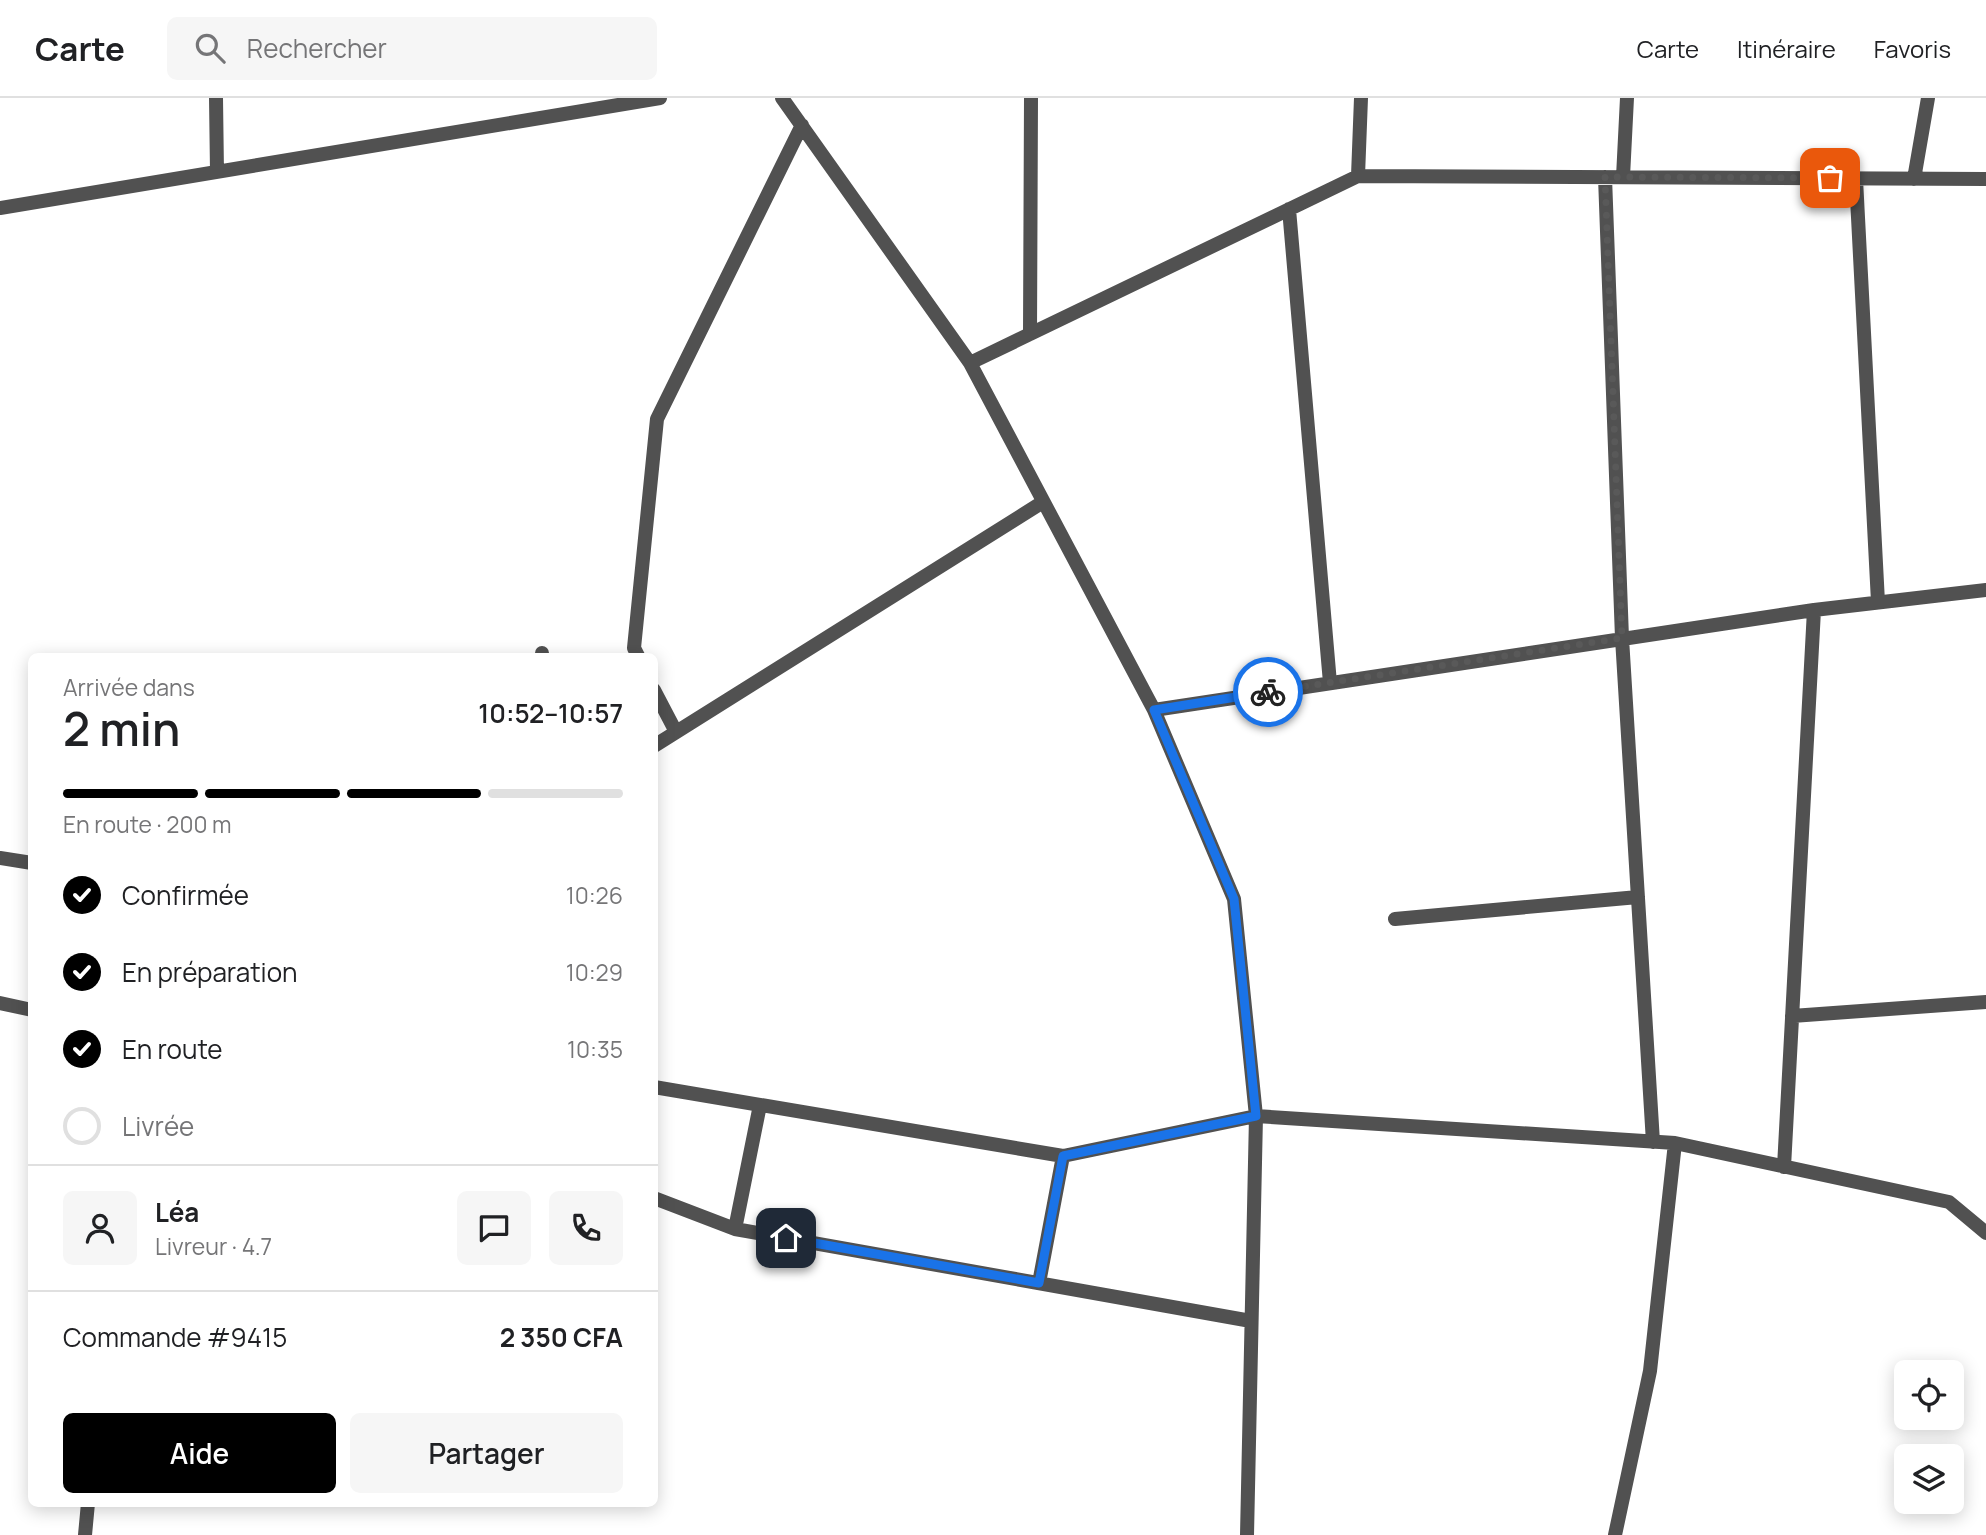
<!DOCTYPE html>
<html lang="fr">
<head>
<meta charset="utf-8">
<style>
	:root { --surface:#fff; --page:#f6f6f6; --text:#202124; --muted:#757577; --line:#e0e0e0; --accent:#000 }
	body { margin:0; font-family:Manrope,sans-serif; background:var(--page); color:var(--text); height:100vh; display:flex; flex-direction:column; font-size:26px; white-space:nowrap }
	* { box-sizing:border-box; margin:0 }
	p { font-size:23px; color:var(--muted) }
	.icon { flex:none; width:38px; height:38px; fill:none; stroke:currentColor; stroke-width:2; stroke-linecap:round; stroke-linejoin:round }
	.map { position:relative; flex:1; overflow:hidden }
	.details { position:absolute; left:28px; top:555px; width:630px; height:854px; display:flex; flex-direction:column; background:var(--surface); border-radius:10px; box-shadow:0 4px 18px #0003 }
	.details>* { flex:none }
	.controls { position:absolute; left:1894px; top:1262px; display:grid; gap:14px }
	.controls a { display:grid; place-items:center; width:70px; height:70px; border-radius:10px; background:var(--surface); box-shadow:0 4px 18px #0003; font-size:35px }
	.pin { position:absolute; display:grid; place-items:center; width:60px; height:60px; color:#fff; margin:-30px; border-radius:14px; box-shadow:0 4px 10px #0006 }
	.courier { position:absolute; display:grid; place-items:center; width:70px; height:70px; margin:-35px; border:5px solid #1a73e8; border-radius:50%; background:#fff; color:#222; box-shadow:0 2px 9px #0007 }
	.headline em { font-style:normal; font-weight:600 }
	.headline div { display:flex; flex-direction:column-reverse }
	.headline { display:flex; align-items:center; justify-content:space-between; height:119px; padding:0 35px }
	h1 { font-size:46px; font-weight:600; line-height:52px }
	.bar { display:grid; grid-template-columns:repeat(4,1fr); gap:10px 7px; align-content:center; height:84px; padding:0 35px }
	.bar i { height:9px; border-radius:5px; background:var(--line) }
	.bar .on { background:var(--accent) }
	.bar p { grid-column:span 4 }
	.line { display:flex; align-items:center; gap:18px; padding:0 35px; border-top:2px solid var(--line) }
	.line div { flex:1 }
	.round { display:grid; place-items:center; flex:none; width:74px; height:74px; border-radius:10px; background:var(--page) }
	ol { padding:0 35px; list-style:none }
	li { display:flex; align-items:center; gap:21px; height:77px }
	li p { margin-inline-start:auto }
	li .icon { padding:7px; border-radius:50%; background:var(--accent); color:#fff; stroke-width:4 }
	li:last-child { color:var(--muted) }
	li i { width:38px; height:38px; border:4px solid var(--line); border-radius:50% }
	.primary-button { display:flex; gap:14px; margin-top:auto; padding:14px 35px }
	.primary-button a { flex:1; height:80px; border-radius:10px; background:var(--accent); color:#fff; font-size:28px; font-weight:600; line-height:80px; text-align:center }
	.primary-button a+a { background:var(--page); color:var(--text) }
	header { display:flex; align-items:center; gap:42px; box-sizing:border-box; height:98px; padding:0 35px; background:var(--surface); border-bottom:2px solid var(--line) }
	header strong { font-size:33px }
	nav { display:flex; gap:38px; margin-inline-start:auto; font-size:24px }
	.search { width:490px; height:63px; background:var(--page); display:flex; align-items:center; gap:18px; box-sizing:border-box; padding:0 24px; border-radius:10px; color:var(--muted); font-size:26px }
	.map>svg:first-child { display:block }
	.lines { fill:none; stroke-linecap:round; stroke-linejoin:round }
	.minor { stroke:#515151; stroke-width:14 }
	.done { stroke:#595959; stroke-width:7; stroke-dasharray:0 12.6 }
	.route { stroke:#1a73e8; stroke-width:9 }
</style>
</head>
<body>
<header>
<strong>Carte</strong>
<div class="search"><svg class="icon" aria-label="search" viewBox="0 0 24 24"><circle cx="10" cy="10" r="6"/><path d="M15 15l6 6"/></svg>Rechercher</div>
<nav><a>Carte</a><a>Itinéraire</a><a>Favoris</a></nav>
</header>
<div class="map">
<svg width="1986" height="1437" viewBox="0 0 1986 1437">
	<rect width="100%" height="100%" fill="#fff"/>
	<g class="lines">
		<path class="minor" d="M216 0 217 74
			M782 0 970 265 1154 612 1234 801 1256 1018 1247 1437
			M1358 78 1361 0
			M1605 79 1622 540 1653 1044
			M1623 79 1627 0
			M1856 81 1878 504
			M1914 81 1928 0
			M0 110 660 0
			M1289 111 1330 585
			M1030 236 1031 0
			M970 265 1358 78 1986 81
			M542 558V555
			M638 558 634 550 657 321 802 27
			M654 592 676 634
			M1154 612 1814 512 1986 492
			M654 648 1043 404
			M0 760 32 765
			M1395 821 1638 799
			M0 905 32 912
			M1792 918 1986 904
			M654 989 1063 1058 1256 1018 1675 1045 1650 1273 1615 1437
			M1675 1045 1949 1104 1986 1135
			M1784 1069 1814 512
			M654 1100 735 1131 1251 1223
			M735 1131 760 1007
			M1039 1185 1063 1058
			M85 1437 88 1405"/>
	</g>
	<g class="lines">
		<path class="done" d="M1268 594 1622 540 1605 79 1830 80"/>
		<path class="route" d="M786 1140 1039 1185 1063 1058 1256 1018 1234 801 1154 612 1268 594"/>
	</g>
</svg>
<div class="controls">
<a><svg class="icon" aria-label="locate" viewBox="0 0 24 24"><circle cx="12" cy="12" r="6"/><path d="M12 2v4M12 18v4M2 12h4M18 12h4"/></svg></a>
<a><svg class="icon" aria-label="layers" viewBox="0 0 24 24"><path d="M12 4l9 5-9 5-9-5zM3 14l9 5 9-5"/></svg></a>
</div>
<div class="pin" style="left:1830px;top:80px;background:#ea580c"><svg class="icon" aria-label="bag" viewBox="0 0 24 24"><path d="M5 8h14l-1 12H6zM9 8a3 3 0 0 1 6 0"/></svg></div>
<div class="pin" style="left:786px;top:1140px;background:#1f2937"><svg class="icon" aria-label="home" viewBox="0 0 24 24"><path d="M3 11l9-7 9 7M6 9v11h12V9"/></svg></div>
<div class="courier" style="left:1268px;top:594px"><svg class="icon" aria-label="bike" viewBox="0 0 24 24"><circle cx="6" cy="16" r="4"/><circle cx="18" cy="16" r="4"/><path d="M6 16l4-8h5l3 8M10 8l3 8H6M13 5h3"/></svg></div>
<section class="details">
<div class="headline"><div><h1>2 min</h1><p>Arrivée dans</p></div><em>10:52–10:57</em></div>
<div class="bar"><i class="on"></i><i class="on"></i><i class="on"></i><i></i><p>En route · 200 m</p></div>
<ol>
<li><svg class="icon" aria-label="check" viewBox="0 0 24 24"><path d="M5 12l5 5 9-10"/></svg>Confirmée<p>10:26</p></li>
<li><svg class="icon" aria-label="check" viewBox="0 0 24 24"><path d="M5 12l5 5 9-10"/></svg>En préparation<p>10:29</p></li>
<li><svg class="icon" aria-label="check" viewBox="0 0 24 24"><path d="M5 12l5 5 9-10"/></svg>En route<p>10:35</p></li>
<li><i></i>Livrée</li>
</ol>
<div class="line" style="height:126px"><a class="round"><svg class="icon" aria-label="person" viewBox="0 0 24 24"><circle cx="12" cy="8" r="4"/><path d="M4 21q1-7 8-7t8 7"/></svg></a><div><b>Léa</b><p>Livreur · 4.7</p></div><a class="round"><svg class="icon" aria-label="chat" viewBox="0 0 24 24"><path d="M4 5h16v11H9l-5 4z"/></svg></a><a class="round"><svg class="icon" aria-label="phone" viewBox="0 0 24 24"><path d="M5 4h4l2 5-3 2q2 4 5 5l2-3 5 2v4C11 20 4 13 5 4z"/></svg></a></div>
<div class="line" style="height:91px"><div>Commande #9415</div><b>2 350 CFA</b></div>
<div class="primary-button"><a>Aide</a><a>Partager</a></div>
</section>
</div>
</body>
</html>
